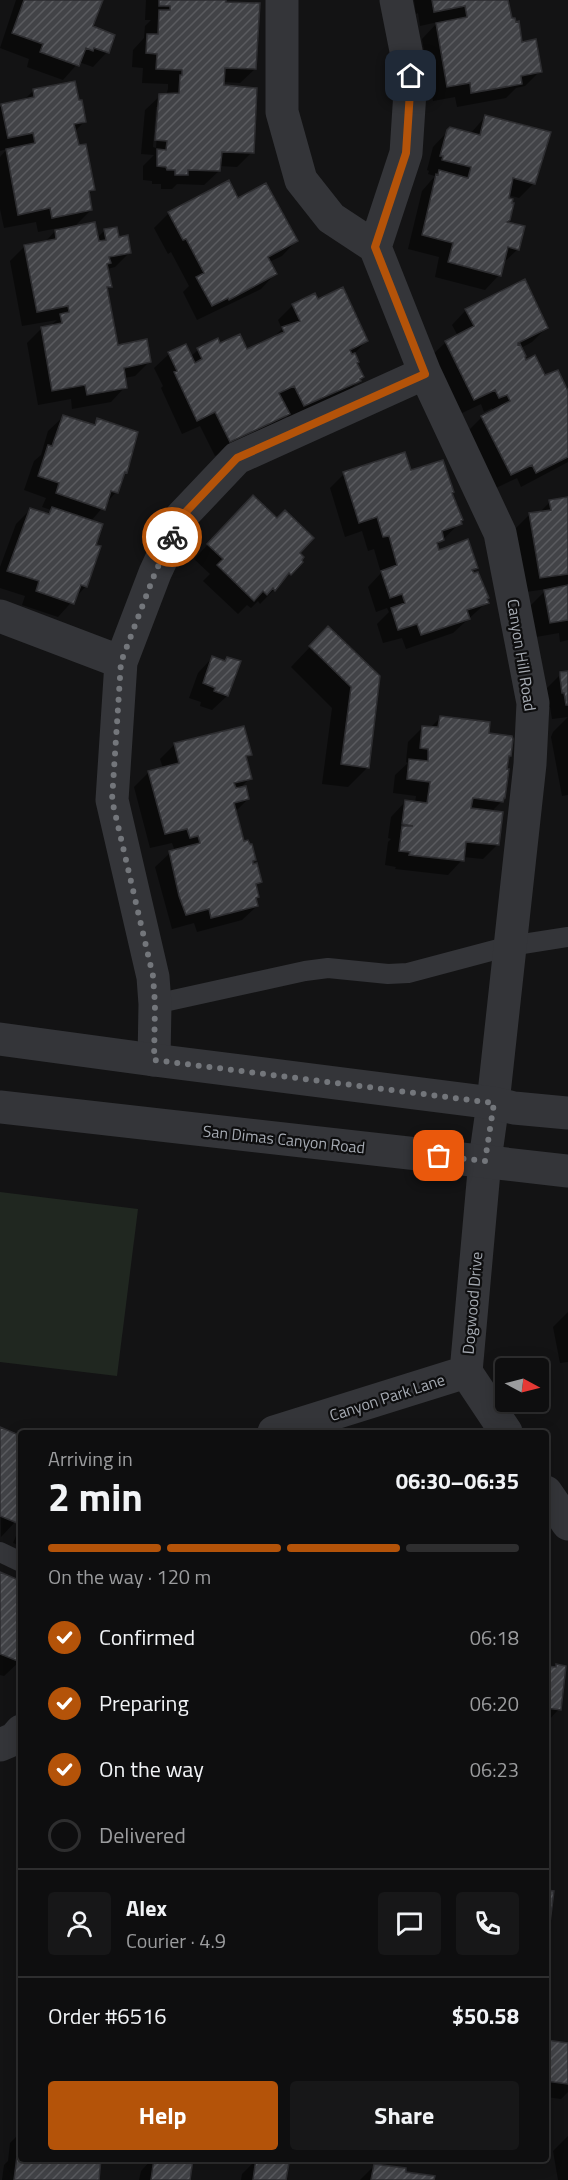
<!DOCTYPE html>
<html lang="en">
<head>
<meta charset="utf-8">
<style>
	:root { --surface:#0e0e0f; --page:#171718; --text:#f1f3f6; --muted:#9b9c9e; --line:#2e2e2f; --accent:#b45309 }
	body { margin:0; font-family:"Titillium Web",sans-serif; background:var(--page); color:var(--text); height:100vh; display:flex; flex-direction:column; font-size:22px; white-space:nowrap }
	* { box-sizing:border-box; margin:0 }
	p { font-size:20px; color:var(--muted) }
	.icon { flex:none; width:33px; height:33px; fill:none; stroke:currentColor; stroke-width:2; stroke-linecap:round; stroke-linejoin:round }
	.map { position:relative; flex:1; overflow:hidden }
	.sheet { position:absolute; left:18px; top:1430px; width:531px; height:732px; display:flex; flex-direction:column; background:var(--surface); border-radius:6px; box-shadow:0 3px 15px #0003,0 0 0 2px var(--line) }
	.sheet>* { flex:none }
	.needle { width:39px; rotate:97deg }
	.buttons { position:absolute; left:495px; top:1358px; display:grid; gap:12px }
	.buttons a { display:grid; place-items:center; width:54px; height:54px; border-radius:6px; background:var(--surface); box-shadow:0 3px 15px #0003,0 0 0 2px var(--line); font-size:30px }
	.pin { position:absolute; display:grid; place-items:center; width:51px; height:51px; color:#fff; margin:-26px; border-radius:12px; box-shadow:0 3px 9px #0006 }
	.courier { position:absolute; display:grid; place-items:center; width:60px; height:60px; margin:-30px; border:4px solid #b45309; border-radius:50%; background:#fff; color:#222; box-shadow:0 2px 8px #0007 }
	.headline em { font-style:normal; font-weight:700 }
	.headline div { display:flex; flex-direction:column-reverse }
	.headline { display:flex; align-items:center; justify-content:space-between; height:102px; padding:0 30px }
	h1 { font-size:39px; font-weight:700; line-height:45px }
	.bar { display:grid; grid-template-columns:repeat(4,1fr); gap:9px 6px; align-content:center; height:72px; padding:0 30px }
	.bar i { height:8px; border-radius:4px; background:var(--line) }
	.bar .on { background:var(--accent) }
	.bar p { grid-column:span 4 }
	.line { display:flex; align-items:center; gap:15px; padding:0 30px; border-top:2px solid var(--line) }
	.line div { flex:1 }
	.round { display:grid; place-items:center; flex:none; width:63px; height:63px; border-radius:6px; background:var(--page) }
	ol { padding:0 30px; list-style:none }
	li { display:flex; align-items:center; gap:18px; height:66px }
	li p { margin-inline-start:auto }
	li .icon { padding:6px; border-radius:50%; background:var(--accent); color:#fff; stroke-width:4 }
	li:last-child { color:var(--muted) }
	li i { width:33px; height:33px; border:3px solid var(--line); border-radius:50% }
	.cta { display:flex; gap:12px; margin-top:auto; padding:12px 30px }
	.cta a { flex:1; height:69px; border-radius:6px; background:var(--accent); color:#fff; font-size:24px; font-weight:700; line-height:69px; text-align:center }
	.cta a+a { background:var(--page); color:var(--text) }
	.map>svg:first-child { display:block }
	.pitch { fill:#202720 }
	.shadow { fill:#0007; fill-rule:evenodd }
	.building { fill:url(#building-hatch); stroke:#2d2d30; stroke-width:1.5 }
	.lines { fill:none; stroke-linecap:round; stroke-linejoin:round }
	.service { stroke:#343539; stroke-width:20 }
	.minor { stroke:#343539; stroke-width:33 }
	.tertiary { stroke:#343539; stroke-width:33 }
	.done { stroke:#73767b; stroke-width:6; stroke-dasharray:0 10.8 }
	.route { stroke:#b45309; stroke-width:8 }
	.labels { text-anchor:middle; stroke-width:4.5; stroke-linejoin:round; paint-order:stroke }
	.street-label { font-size:16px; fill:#a6abb3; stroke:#0e0e0f }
</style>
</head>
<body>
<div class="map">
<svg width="568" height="2180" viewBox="0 0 568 2180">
	<defs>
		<pattern id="building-hatch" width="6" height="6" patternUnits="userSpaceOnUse" patternTransform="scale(1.5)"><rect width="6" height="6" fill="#424347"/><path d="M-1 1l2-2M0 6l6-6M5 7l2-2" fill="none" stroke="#5a5b5f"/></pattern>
	</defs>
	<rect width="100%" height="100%" fill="#131314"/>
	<path class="pitch" d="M0 1192 138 1209 117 1376 0 1362Z"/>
	<path class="shadow" d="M16 0H101L92 27 107 52 93 67 79 62 63 80 27 67 29 59 0 48Z
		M146 0H224L255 69 240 83 223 82 252 152 237 167 219 166V171L204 185 177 184 172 189H161V184H152V181L143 180V166L154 155 141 154 145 110 160 96 166 95 168 89V84L142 83 143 68 132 67 133 50 144 38 145 26 151 20H145ZM156 107H159L156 148 153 147Z
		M414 0H510L507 3 511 20 521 44 540 71 525 86 516 88 506 98 457 107 455 97 433 101 422 39 438 22 420 26 418 13 416 14Z
		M34 90 85 121 74 132 94 189 88 195 91 210 73 228 97 238 105 230 118 239 130 252 115 267 107 269 110 286 106 290 117 347 150 361 135 376 124 378 125 387 111 402 72 409 71 399 38 405 27 343 42 328 50 326 57 320 22 326 10 261 25 246 44 243 58 228 38 232 36 222 4 228 0 209V157L7 149 0 151V107L23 101Z
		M485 117 534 183 519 198 508 195 505 223 518 249 502 264 499 275 485 290 435 277 439 257 408 249 422 191 435 176 428 174 429 171 427 170 433 147 450 129 470 134Z
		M237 200 296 241 282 256 269 262 275 274 261 289 197 320 183 292 189 286 171 252 168 254 154 228 169 213Z
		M318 301 366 341 354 354 355 364 362 377 345 396 289 420 287 415 273 428 215 456 200 426 182 434 161 388 163 386 154 368 169 354 190 357 198 350 220 345 246 351 272 339 282 329 278 320 293 305Z
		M466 310 547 327 532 342 521 348 523 358 544 377 568 394V462L521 487 517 478 496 488 468 431 482 417 493 411 492 408 484 412 481 404 460 414 431 356 446 342 458 336 452 325Z
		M63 417 92 425 98 420 116 492 91 521 94 546 86 586 58 617 22 605 25 596 0 588V567L16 524 31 509 46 514 51 510 42 507 46 498 24 490 34 461 41 455 48 431Z
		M410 472 451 494 460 523 436 546 438 552 477 567 472 572 487 602 453 633 406 649 402 638 383 643 377 624 389 612 387 608 376 612 368 587 381 573 374 549 368 551 362 531 345 537 330 488 344 474Z
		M568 499V640L560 642 559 633 536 637 530 606 547 589 526 592 515 529 529 515 539 513 550 502Z
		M239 512 301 562 260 604 258 601 251 608 247 605 238 614 203 581 210 574 194 559Z
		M328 628 378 677 368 767 348 787 322 784 332 708 291 667Z
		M212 658 224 662H239L227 696 212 710 200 706 201 702 189 698 198 673Z
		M568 673V795L562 796 551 737 553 732 568 717 552 719 550 707H548L546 689 561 674Z
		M440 718 487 734 502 801 491 812 497 845 483 859 463 857 462 860 448 875 395 869 396 867 385 865 388 842 391 839 388 838 391 817 405 802 415 803 416 796 393 793 395 775 408 763 406 762 408 742 423 727 430 728Z
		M175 744 250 754 245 759 250 778 239 789 248 799 235 812 243 843 255 860 252 863 260 882 255 887 258 897 255 899 257 906 242 920 197 932 194 923 172 929 155 867 170 853 175 851 172 843 150 848 134 787 149 772 163 768 160 759Z
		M568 1312V1362L560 1363 553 1327Z
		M0 1428 21 1438V1509L15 1522 1 1537Z
		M21 1524V1546L13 1543Z
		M0 1574 21 1582V1656L19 1662 4 1676 0 1675Z
		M556 1666 559 1709 546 1723V1667L554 1668Z
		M546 2042 568 2045V2092L561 2099 546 2097Z
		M21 2132V2158L100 2160 97 2180H2L4 2165 8 2161 10 2143Z
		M568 2136V2180H558L553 2151Z
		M153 2158 191 2161 188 2180H139L141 2171Z
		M256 2160 285 2180H241L242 2174Z
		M374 2166 404 2173 433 2180H360Z"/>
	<path class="building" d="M24 0H103L93 26 115 35 109 53 94 48 93 51 86 48 79 66 40 52 43 44 12 33Z
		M159 0H226V2L260 3 256 69 225 68 224 85 257 88 254 153 222 152 220 171 188 170V175H175V170H167L166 167 157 166V149L166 150 167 141 155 140 159 94 179 93 180 75H182V70L156 69 157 54 146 53 147 34H158L159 10H170V6H159Z
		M432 0H508L512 18H515L516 22 519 21 522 42 536 39 542 72 521 76 522 84 471 93 470 83 447 87 436 23 467 17 465 6 434 12Z
		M75 81 79 100H82L86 122 74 124 79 145 86 144 95 190 89 191 92 210 52 218 50 208 18 215 6 149 35 143 33 133 8 138 1 104 34 97 33 89Z
		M485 115 551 132 535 184 513 178 509 198 513 199 512 203H514L510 220 507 222 525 226 519 250 508 247 501 276 448 262 453 243 422 235 436 174 438 175 439 170 468 178 471 167 442 160 443 156H440L447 130 450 127 480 135Z
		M229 180 238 198 266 183 298 241 268 257 277 274 229 300 228 298 212 306 196 277 204 273 186 239 183 240 168 212Z
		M95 222 99 241 106 240 104 229 117 227 119 237 128 235 131 253 109 257 111 263 107 264 112 287H107L118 345 147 339 151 362 124 368 127 388 87 395 85 385 52 391 41 327 62 323 60 314 69 312 68 306 37 312 24 245 56 239 55 230Z
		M525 279 548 328 518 343V345L520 344 526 356 525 357 526 360 535 355 545 375 558 370 568 391V457L536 473 532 465 511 475 481 416 510 401 507 395 499 398 495 390 474 400 445 341 474 326 465 309Z
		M343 287 368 341 350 350 352 354 355 353 359 362 357 363 364 377 360 379 361 381 304 406 294 386 279 393 290 414 230 442 215 412 197 421 174 372 177 371 168 352 186 344 195 363 202 359 197 348 218 338 220 343 240 334 247 349 284 332 282 327 300 321 292 304 315 293 318 299Z
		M63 415 95 425 97 418 138 432 127 473 125 472 118 493 111 491 105 510 56 493 59 483 38 476 48 445 52 446Z
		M405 452 411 470 443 460 454 492 452 493 463 520 461 521 462 524 442 531 444 540 437 543 439 550 468 539 478 568 472 570 474 573 478 572 489 598 487 599 489 603 467 610 470 619 421 635 417 624 398 630 391 608 405 603 402 594 390 598 381 571 397 565 389 536 383 537 377 517 359 523 343 472Z
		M253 495 277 518 285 510 314 538 300 553 304 557 302 560 303 562 291 575 289 573 275 591 273 588 267 595 263 591 254 601 217 565 223 559 207 544Z
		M568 497V574L540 578 529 513 551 510 549 500Z
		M52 507 103 524 96 545 101 546 87 587 81 585 74 604 36 591 39 581 7 571 30 508 49 514Z
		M568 585V620L550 623 544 590Z
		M328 626 380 676 369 768 341 764 351 687 309 646Z
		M212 656 225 661 227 657 241 661 228 696 214 691 215 688 203 683Z
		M568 671V705H566L564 693H562L560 677V672Z
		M440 716 490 722 489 733 512 736 513 739 511 756H509L507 769H509L505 798H504L503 802 473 798 471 808 503 812 499 845 466 842 464 861 409 855 410 852 399 851 402 826H413L402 824 405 800 427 803 430 782 407 779 409 759 428 761V749L420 748 422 726 438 727Z
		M244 726 252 755 246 756 252 779 234 783 236 788 246 786 249 799 234 803 244 841 248 840 250 844H252L256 860 253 861V864L257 863 262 882 256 884 259 897 256 898 258 906 211 918 209 909 186 915 179 896 169 851 200 843 198 836 190 838 187 829 165 834 148 771 179 763 174 743Z
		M0 1427 21 1436V1513L17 1523 0 1516Z
		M0 1572 21 1581 20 1662 0 1654Z
		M556 1664 566 1666 561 1710 546 1708V1666L556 1667Z
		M546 1890 554 1891 548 1939H546Z
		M546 2040 568 2043V2084L546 2081Z
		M18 2148 21 2149V2158L101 2159 99 2180H14Z
		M154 2158 193 2160 190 2180H151Z
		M256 2158 289 2163 286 2180H253Z
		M374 2164 406 2168V2172L435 2176 434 2180H371Z"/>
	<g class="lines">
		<path class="service" d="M155 1004 305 971 328 968 388 974 408 973 510 946 568 937
			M0 1552 21 1562"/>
		<path class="minor" d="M282 0V112L301 180 331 218 375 247
			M396 0 411 76 406 153 375 247 425 373 500 533 533 703 530 764 493 1103 485 1160 466 1372 506 1432
			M0 616 121 662
			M154 1060 155 1004 153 977 112 800 121 662 155 573 181 517 237 458 425 373
			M274 1432 466 1372
			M546 1492 568 1524
			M0 1745 14 1739 21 1731"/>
		<path class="tertiary" d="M0 1039 154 1060 493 1103 514 1108 568 1113
			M0 1107 568 1171"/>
	</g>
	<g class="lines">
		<path class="done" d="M172 537 155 573 121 662 112 800 153 976 155 1004 154 1060 494 1103 485 1161 439 1156"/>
		<path class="route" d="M172 537 181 517 237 458 425 374 375 247 406 153 411 76"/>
	</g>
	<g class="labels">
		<g class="street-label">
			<text transform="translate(522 655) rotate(81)" y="6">Canyon Hill Road</text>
			<text transform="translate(284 1139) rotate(6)" y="6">San Dimas Canyon Road</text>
			<text transform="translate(472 1303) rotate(-85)" y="6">Dogwood Drive</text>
			<text transform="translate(387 1397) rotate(-18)" y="6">Canyon Park Lane</text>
		</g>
	</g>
</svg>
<div class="buttons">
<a><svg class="needle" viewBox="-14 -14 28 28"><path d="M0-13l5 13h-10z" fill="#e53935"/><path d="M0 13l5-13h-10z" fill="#9b9c9e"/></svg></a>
</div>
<div class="pin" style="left:439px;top:1156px;background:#ea580c"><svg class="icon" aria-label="bag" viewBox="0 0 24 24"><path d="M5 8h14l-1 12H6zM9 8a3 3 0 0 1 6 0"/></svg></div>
<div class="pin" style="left:411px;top:76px;background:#1f2937"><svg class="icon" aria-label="home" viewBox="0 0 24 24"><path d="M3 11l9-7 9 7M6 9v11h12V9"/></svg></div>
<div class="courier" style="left:172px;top:537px"><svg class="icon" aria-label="bike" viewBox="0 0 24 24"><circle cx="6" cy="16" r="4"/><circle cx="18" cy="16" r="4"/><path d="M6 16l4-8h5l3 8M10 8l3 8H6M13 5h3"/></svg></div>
<section class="sheet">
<div class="headline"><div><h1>2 min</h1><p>Arriving in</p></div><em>06:30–06:35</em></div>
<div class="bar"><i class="on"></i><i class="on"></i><i class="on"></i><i></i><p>On the way · 120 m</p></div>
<ol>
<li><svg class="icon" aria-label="check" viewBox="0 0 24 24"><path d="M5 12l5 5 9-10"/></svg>Confirmed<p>06:18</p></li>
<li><svg class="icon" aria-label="check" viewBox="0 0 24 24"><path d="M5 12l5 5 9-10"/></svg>Preparing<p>06:20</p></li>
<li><svg class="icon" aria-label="check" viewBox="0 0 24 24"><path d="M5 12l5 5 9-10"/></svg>On the way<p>06:23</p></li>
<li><i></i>Delivered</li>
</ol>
<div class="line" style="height:108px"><a class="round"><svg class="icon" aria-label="person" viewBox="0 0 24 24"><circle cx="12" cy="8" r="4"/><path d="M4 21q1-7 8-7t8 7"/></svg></a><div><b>Alex</b><p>Courier · 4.9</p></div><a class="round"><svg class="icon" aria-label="chat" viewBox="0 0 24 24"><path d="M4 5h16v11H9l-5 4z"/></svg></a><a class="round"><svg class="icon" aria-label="phone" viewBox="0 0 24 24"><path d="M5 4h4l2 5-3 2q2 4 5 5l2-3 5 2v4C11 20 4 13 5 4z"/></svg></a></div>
<div class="line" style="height:78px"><div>Order #6516</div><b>$50.58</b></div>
<div class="cta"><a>Help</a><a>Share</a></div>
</section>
</div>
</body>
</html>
